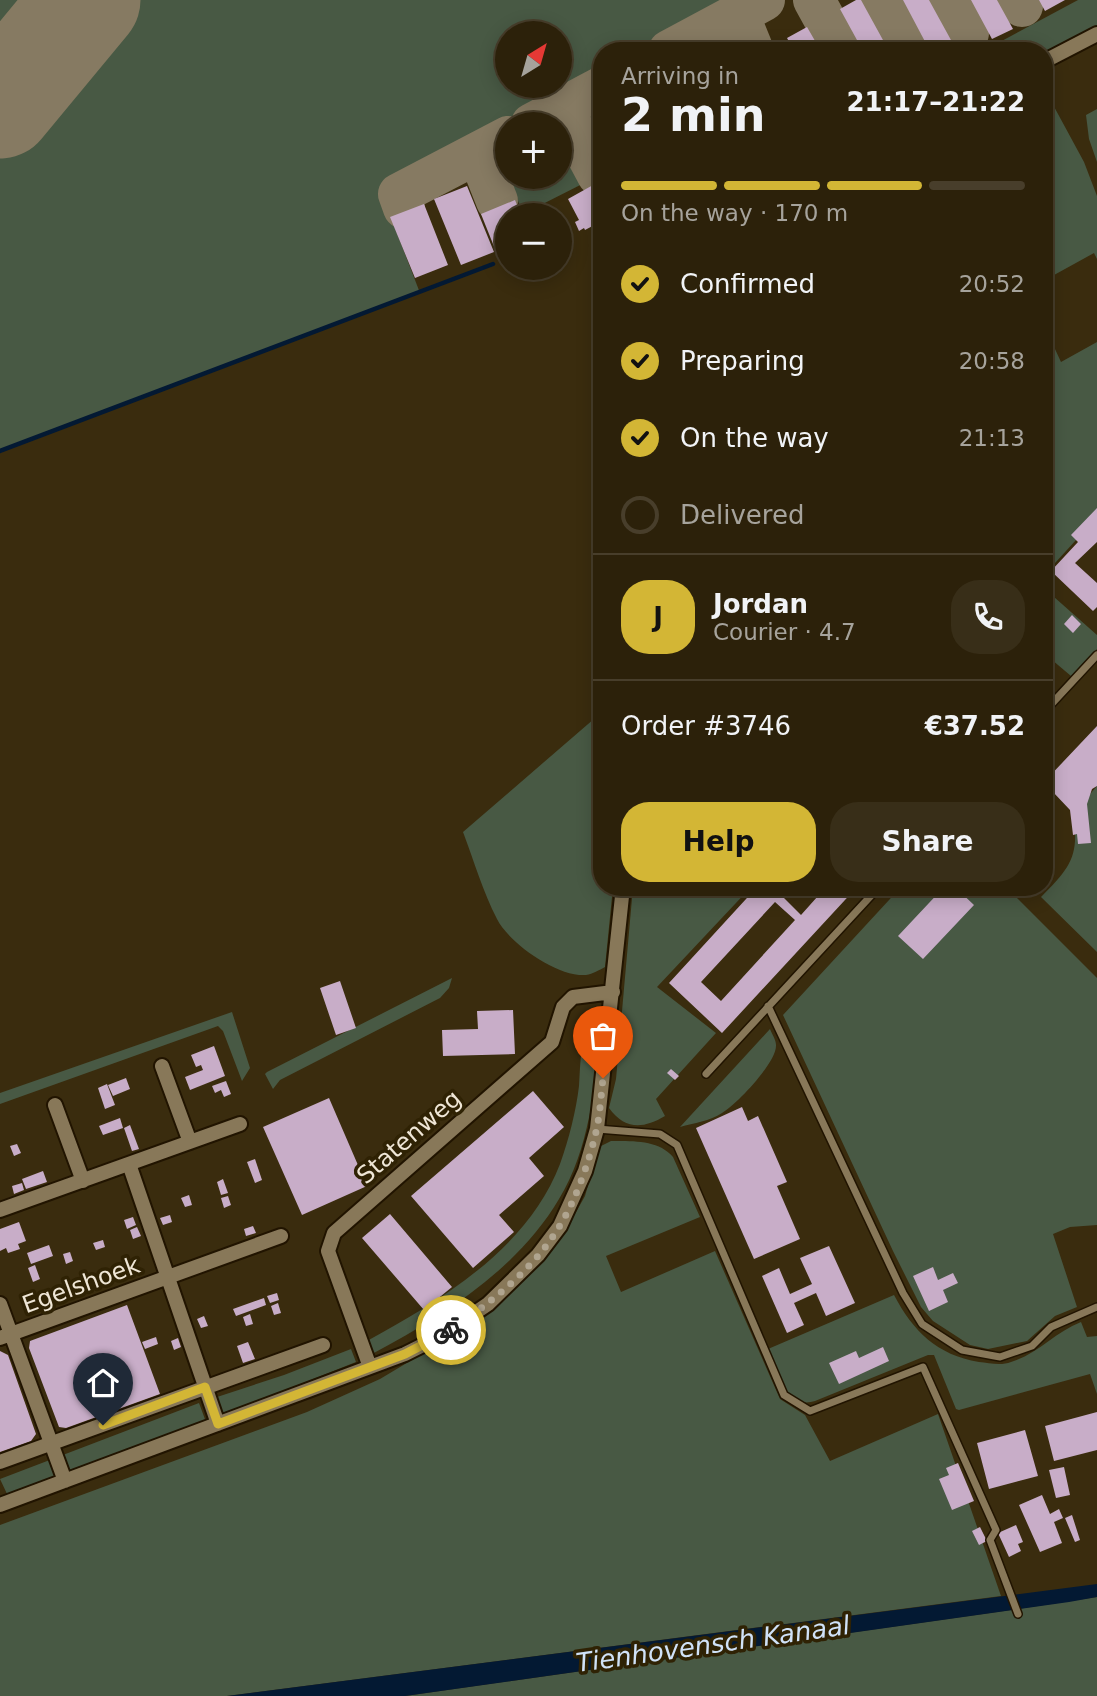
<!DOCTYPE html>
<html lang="en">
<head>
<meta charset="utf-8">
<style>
	:root { --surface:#2c210a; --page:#382e18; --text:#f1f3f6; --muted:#a6a39c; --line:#483e2b; --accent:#d3b635 }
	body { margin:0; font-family:"DejaVu Sans",sans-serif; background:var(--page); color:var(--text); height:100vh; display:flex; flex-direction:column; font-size:26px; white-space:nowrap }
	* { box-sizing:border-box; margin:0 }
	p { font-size:23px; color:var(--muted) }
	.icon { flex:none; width:38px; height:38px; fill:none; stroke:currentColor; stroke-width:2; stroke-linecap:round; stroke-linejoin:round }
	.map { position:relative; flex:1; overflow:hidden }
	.details { position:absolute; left:593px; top:42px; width:460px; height:854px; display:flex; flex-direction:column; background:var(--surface); border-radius:28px; box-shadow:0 4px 18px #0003,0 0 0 2px var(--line) }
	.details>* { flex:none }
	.needle { width:46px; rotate:37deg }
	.controls { position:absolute; left:495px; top:21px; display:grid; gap:14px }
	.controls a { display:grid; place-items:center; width:77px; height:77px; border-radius:50%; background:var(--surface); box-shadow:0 4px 18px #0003,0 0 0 2px var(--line); font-size:35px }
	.pin { position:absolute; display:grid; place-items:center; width:60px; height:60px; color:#fff; margin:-72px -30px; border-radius:50% 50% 50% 0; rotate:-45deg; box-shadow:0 0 7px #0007 }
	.pin .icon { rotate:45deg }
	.courier { position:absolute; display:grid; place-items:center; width:70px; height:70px; margin:-35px; border:5px solid #d3b635; border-radius:50%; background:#fff; color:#222; box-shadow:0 2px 9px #0007 }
	.head em { font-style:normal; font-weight:700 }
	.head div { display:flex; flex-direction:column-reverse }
	.head { display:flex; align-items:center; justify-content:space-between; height:119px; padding:0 28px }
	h1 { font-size:46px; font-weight:700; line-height:52px }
	.bar { display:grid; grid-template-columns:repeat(4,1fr); gap:10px 7px; align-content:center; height:84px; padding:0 28px }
	.bar i { height:9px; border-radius:5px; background:var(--line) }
	.bar .selected { background:var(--accent) }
	.bar p { grid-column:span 4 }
	.line { display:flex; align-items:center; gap:18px; padding:0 28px; border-top:2px solid var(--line) }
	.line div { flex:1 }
	.round { display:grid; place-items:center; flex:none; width:74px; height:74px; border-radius:28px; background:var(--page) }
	ol { padding:0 28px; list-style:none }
	li { display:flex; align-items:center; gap:21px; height:77px }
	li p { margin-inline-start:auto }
	li .icon { padding:7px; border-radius:50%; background:var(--accent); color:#111; stroke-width:4 }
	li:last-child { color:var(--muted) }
	li i { width:38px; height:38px; border:4px solid var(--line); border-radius:50% }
	.primary-button { display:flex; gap:14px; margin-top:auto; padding:14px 28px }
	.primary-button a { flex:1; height:80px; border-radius:28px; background:var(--accent); color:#111; font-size:28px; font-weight:700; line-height:80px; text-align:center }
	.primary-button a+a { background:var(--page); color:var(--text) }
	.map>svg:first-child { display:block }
	.green { fill:#485944; fill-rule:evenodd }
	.water { fill:#031933 }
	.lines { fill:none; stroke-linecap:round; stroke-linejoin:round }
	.stream { stroke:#031933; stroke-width:4.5 }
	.taxiway { stroke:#867a62; stroke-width:42 }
	.runway { stroke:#867a62; stroke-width:107 }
	.building { fill:#c8adc8; fill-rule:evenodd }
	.lane-casing { stroke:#211400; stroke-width:10 }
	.street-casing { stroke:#211400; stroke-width:18 }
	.lane { stroke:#887859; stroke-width:7 }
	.street { stroke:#887859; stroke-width:14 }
	.done { stroke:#b0a590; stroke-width:7; stroke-dasharray:0 12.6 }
	.route { stroke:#d3b635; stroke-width:9 }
	.labels { text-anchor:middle; stroke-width:7; stroke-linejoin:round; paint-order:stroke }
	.street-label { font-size:24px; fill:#efe6d6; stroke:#2f2204 }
	.water-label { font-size:26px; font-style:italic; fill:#d0e2f8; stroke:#2f2204 }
</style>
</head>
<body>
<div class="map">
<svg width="1097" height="1696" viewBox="0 0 1097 1696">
	<rect width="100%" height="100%" fill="#3a2c0e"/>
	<path class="green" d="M0 0H754L728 14 744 51H602V174L523 214 509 177H560V124H508L507 173 493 137 382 194 420 293 0 451ZM508 33H560V86H508Z
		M1078 0H1097V26L1045 53V51H983Z
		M1045 90 1084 162 1097 196V259L1094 253 1045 280Z
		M1097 109V162L1089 139 1086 115Z
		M1097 342V517L1045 574V355L1055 349 1061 362Z
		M1045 589 1097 635V649L1071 676 1045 654Z
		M602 712V887H613L605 967C599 970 593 974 586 975 557 977 509 943 497 919 483 892 474 861 463 832Z
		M1097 786V952L1041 897C1070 868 1080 856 1073 814Z
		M633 887H751L657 987 716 1033 656 1099 665 1116C643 1129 625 1130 609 1108L616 1079Z
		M901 887H1006L1097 978V1225L1070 1227 1053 1234 1077 1307 1055 1316 1027 1341 988 1349 970 1345 933 1321 921 1307 893 1251 783 1015Z
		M452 978 449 988 440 998 280 1080 273 1089 265 1074 267 1072Z
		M232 1012 250 1068 242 1081 223 1031 218 1026 0 1104V1093Z
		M600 1029C596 1085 589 1150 559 1199 517 1270 443 1316 372 1354L367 1341C442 1300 528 1248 560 1164 569 1139 576 1111 579 1086 580 1071 580 1058 583 1043Z
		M770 1029C772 1034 776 1040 776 1045 777 1062 737 1104 722 1113 710 1121 694 1123 680 1127Z
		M611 1141C633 1141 659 1140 673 1157L700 1217 606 1256 621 1292 715 1251 780 1399 805 1415 830 1461 938 1414 1001 1596 227 1696H0V1525L307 1412 380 1379 462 1330 550 1250 571 1221 585 1196 599 1147Z
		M894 1295C913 1331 937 1355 979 1362 989 1363 1001 1366 1011 1362 1038 1354 1055 1332 1081 1322L1087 1337 1097 1336V1394L1090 1374 959 1410 956 1409 934 1355H928L815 1401C811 1402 807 1403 803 1402 783 1398 775 1365 768 1349Z
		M351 1349 356 1362 220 1416 214 1398 284 1375Z
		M199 1403 206 1422 8 1496 0 1479Z
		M1097 1597V1696H405L1004 1611Z"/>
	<path class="water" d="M1097 1584V1597L1069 1602 405 1696H227Z"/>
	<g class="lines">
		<path class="stream" d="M0 451 493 264"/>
		<path class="taxiway" d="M814 0 842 51
			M880 0 908 51
			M950 0 968 33
			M1018 0 1022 6
			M738 14 753 51
			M669 51 764 0
			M562 108 598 175
			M532 124 602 87
			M478 153 497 201
			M404 208 399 194 508 137"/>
		<path class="runway" d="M0 105 87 0"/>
	</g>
	<path class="building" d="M856 0H861L889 51H863L840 9Z
		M903 0H929L957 51H930Z
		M971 0H997L1013 29 992 39Z
		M1039 0H1065L1045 11Z
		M807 27 818 46 821 51H794L787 38Z
		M602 180V221L585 230 584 228 579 231 575 222 579 220 568 199Z
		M467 186 494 252 461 265 434 199Z
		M515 200 521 215H508V262L501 264 481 214Z
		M424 204 448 265 415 278 390 217Z
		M1097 508V542L1075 563 1097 583V607L1093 611 1051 571 1078 542 1071 535Z
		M1072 615 1081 624 1073 633 1064 624Z
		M1097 726V786L1092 789 1087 804 1091 843 1078 844 1077 834 1073 835 1070 810 1053 792 1045 800V781Z
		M757 887H788L781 895 801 915 826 887H857L722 1033 669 983ZM775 902 795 920 721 1001 701 982Z
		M944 887H955L974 905 923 959 898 936Z
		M340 981 356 1028 336 1035 320 988Z
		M513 1010 515 1054 443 1056 442 1030 478 1029 477 1011Z
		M214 1046 225 1076 190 1090 185 1077 203 1070 201 1065 196 1067 191 1055Z
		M671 1069 679 1076 675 1080 667 1073Z
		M126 1078 130 1089 113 1096 108 1085Z
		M226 1081 231 1094 224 1097 221 1090 215 1093 212 1086Z
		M107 1084 115 1105 105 1109 98 1088Z
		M533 1091 564 1127 529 1158 544 1176 499 1215 514 1232 473 1268 411 1196Z
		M329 1098 367 1186 302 1215 263 1127Z
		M742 1107 748 1121 758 1116 787 1182 777 1186 800 1239 754 1259 696 1128Z
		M120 1118 123 1128 103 1135 99 1126Z
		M130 1125 139 1149 132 1151 124 1128Z
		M17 1144 21 1153 14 1156 10 1146Z
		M255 1159 262 1180 255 1183 247 1162Z
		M43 1171 47 1182 26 1189 22 1179Z
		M223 1179 228 1193 221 1195 217 1182Z
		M22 1183 24 1190 14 1194 12 1186Z
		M189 1195 192 1205 185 1207 181 1198Z
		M228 1196 231 1205 224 1208 221 1198Z
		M390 1214 452 1287 424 1310 362 1238Z
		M170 1215 172 1222 163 1225 160 1218Z
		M133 1217 136 1225 127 1229 124 1220Z
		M19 1222 26 1241 18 1244 20 1249 8 1253 6 1248 0 1251V1229Z
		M253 1226 256 1233 246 1236 244 1229Z
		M137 1227 141 1236 133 1239 130 1230Z
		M103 1240 105 1247 96 1250 93 1243Z
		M49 1245 53 1256 31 1264 27 1253Z
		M829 1246 855 1303 826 1316 816 1293 794 1303 804 1325 787 1333 762 1276 779 1268 790 1294 812 1284 800 1258Z
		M70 1252 73 1261 66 1264 63 1254Z
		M35 1265 40 1279 33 1282 28 1268Z
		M933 1267 938 1280 953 1273 958 1283 943 1290 948 1302 929 1311 913 1276Z
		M277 1293 279 1300 270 1303 267 1296Z
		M264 1298 266 1305 236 1316 233 1309Z
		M278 1303 281 1313 274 1315 271 1306Z
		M127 1305 160 1394 66 1428 59 1427 29 1348 30 1341Z
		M250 1314 253 1324 246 1326 243 1317Z
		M204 1316 208 1326 201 1328 197 1319Z
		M156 1337 158 1344 145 1349 142 1342Z
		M178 1338 181 1347 174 1350 171 1341Z
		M248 1342 255 1359 243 1363 237 1346Z
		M883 1347 889 1361 839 1384 829 1363 856 1351 859 1358Z
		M0 1351 8 1355 36 1434 31 1441 0 1452Z
		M1097 1412V1450L1054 1461 1045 1426Z
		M1025 1430 1038 1476 989 1489 977 1443Z
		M958 1463 974 1501 952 1510 939 1479 949 1475 946 1468Z
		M1064 1467 1070 1495 1056 1498 1049 1470Z
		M1042 1495 1050 1514 1059 1509 1063 1518 1054 1522 1062 1543 1040 1552 1019 1505Z
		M1072 1515 1080 1540 1075 1542 1065 1518Z
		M1016 1525 1023 1542 1018 1544 1021 1551 1009 1557 998 1533Z
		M980 1527 987 1541 979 1545 972 1531Z"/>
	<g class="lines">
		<g class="lane-casing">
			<path id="lane" d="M1045 711 1097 655
				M768 1006 903 1293 922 1324 962 1350 1000 1357 1032 1346 1051 1327 1097 1307
				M706 1074 879 887
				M597 1129 660 1134 677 1145 784 1395 810 1411 923 1367 996 1530 990 1540 1018 1614"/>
		</g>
		<g class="street-casing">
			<path id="street" d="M1045 61 1097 34
				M162 1066 190 1142
				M55 1105 83 1181
				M129 1164 218 1424
				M0 1210 240 1124
				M0 1304 65 1481
				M0 1338 281 1236
				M370 1367 328 1251 334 1233 552 1042 563 1007 573 997 613 992
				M0 1462 323 1345
				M0 1505 405 1354 441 1336 488 1304 538 1255 560 1226 585 1171 597 1129 623 887"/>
		</g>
		<use href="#lane" class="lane"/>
		<use href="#street" class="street"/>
	</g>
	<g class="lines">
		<path class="done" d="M451 1330C491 1302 534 1269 559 1227 576 1200 589 1162 596 1132 600 1115 601 1096 603 1078"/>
		<path class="route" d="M103 1425 205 1387 218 1424 405 1354 451 1330"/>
	</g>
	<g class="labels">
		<g class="street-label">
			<text transform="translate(409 1137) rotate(-41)" y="8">Statenweg</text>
			<text transform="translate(81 1285) rotate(-20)" y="8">Egelshoek</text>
		</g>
		<g class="water-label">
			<text transform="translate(713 1644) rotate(-8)" y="9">Tienhovensch Kanaal</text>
		</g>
	</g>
</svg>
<div class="controls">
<a><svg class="needle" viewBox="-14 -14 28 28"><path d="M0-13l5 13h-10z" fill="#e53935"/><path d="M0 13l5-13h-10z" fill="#a6a39c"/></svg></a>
<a>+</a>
<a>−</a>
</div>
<div class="pin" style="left:603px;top:1078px;background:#ea580c"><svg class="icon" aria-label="bag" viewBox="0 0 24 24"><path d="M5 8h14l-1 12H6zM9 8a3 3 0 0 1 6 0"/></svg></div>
<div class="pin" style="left:103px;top:1425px;background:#1f2937"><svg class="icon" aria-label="home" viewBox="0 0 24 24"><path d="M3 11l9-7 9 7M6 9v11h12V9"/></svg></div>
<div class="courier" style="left:451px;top:1330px"><svg class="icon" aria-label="bike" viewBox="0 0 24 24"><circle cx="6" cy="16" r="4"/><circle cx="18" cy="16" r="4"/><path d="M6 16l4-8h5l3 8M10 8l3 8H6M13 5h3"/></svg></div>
<section class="details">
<div class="head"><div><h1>2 min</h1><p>Arriving in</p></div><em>21:17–21:22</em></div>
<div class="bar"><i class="selected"></i><i class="selected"></i><i class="selected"></i><i></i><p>On the way · 170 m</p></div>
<ol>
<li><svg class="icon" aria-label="check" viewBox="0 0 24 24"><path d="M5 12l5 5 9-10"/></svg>Confirmed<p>20:52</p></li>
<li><svg class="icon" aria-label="check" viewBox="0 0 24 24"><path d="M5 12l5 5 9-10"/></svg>Preparing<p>20:58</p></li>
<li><svg class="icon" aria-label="check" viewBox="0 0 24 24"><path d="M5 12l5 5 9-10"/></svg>On the way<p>21:13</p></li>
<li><i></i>Delivered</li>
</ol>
<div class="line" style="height:126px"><b class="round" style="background:var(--accent);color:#111">J</b><div><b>Jordan</b><p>Courier · 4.7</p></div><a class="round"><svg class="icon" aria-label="phone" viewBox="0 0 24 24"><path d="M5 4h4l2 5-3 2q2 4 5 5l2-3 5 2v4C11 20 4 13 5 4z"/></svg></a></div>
<div class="line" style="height:91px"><div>Order #3746</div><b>€37.52</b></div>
<div class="primary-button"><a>Help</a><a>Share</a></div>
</section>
</div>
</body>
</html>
